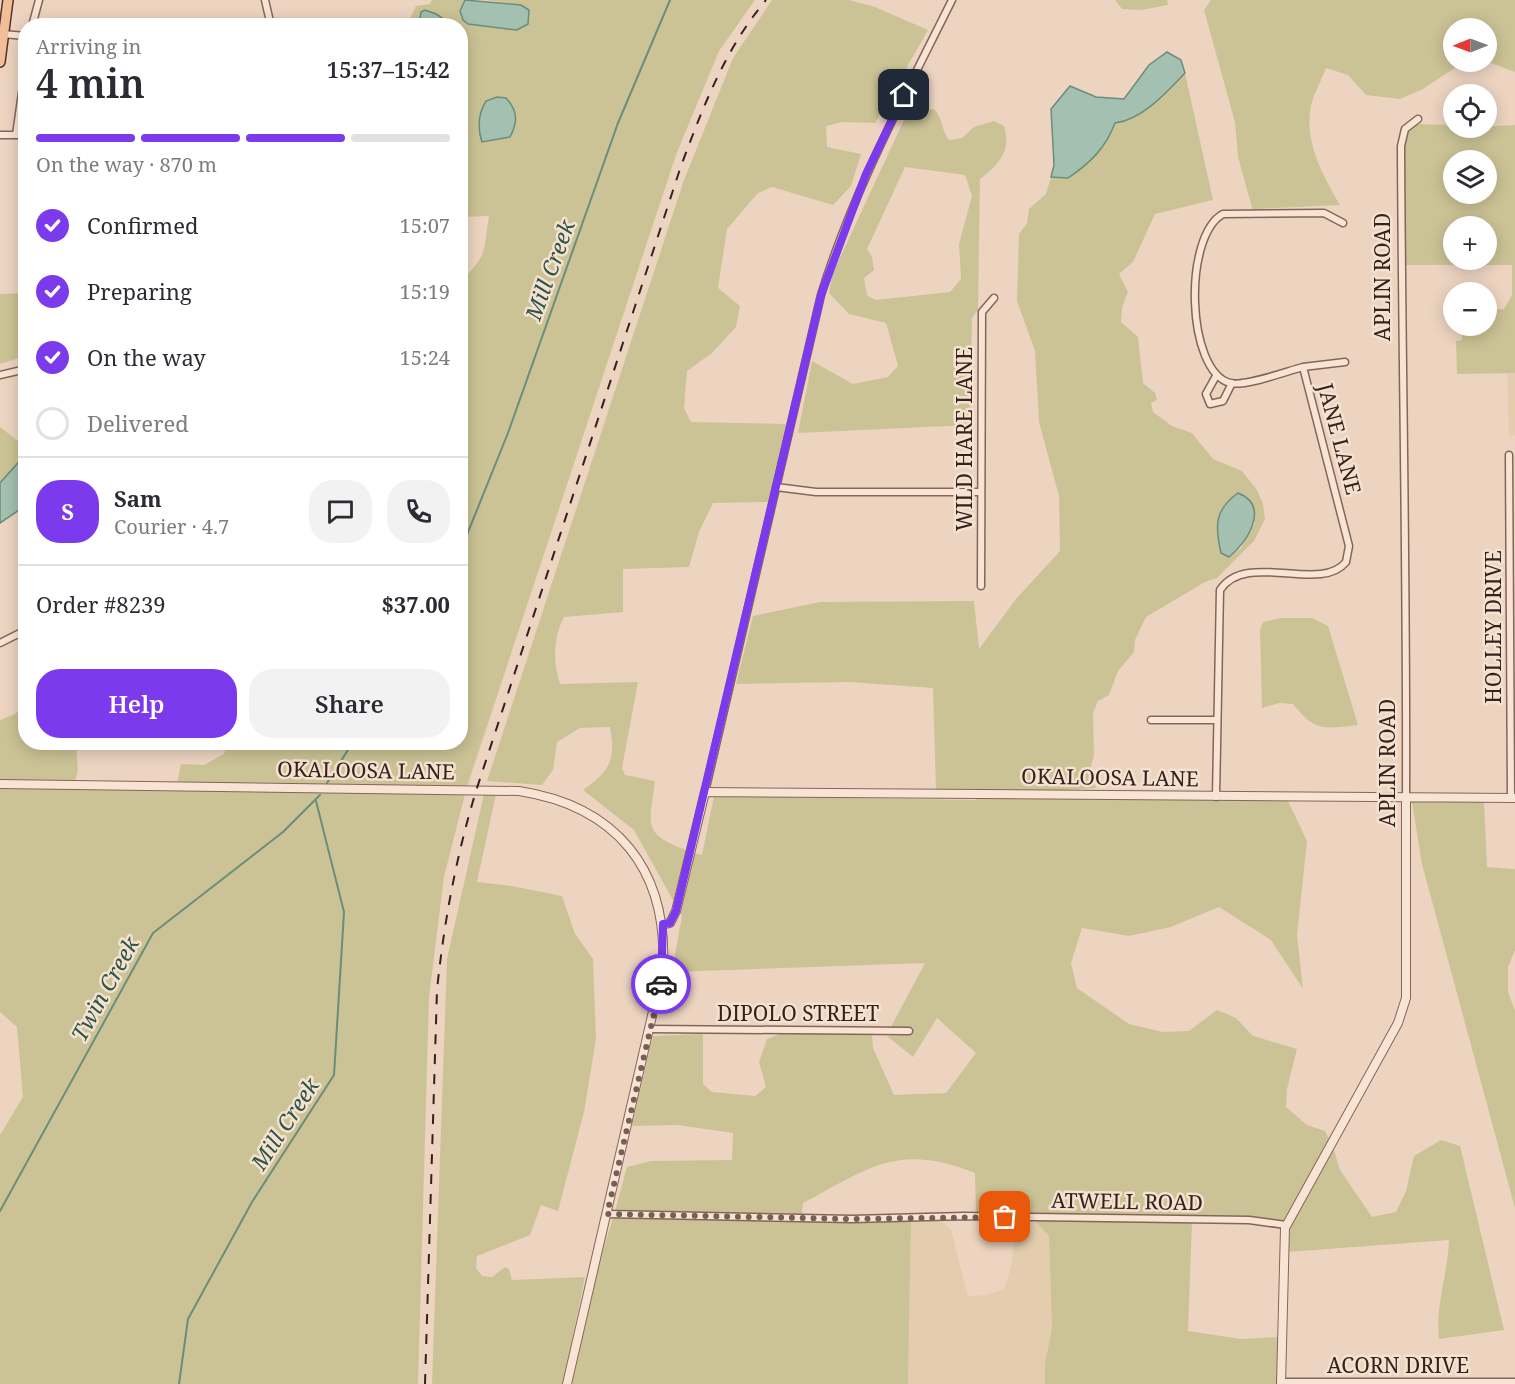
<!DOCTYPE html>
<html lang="en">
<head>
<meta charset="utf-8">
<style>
	:root { --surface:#fff; --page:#f2f2f3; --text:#2b2b33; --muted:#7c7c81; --line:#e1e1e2; --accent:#7c3aed }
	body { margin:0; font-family:"Noto Serif",serif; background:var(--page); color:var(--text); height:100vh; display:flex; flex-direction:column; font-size:22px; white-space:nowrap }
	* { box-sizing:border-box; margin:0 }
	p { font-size:20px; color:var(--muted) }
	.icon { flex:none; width:33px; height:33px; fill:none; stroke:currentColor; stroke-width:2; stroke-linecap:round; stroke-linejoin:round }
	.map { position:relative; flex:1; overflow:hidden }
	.side { position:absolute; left:18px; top:18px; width:450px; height:732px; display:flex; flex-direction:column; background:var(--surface); border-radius:24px; box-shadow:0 3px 15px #0003 }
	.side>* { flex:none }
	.needle { width:39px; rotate:269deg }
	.controls { position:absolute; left:1443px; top:18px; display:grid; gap:12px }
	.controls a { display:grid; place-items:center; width:54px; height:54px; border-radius:50%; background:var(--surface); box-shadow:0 3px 15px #0003; font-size:30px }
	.pin { position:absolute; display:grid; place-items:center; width:51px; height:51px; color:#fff; margin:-26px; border-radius:12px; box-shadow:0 3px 9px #0006 }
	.courier { position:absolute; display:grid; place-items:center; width:60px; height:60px; margin:-30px; border:4px solid #7c3aed; border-radius:50%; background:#fff; color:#222; box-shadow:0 2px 8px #0007 }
	.summary em { font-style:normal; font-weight:600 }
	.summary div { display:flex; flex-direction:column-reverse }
	.summary { display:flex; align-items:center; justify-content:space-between; height:102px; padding:0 18px }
	h1 { font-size:39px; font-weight:600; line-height:45px }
	.bar { display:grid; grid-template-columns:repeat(4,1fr); gap:9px 6px; align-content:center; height:72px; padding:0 18px }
	.bar i { height:8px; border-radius:4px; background:var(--line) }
	.bar .active { background:var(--accent) }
	.bar p { grid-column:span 4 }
	.line { display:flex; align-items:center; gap:15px; padding:0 18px; border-top:2px solid var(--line) }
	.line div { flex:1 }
	.round { display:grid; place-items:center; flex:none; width:63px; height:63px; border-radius:24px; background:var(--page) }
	ol { padding:0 18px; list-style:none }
	li { display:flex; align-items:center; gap:18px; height:66px }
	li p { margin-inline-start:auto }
	li .icon { padding:6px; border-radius:50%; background:var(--accent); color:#fff; stroke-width:4 }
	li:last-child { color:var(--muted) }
	li i { width:33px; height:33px; border:3px solid var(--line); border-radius:50% }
	.primary-button { display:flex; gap:12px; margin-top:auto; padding:12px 18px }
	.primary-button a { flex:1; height:69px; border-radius:24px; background:var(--accent); color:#fff; font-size:24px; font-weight:600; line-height:69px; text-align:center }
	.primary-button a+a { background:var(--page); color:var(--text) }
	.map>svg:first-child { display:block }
	.farmland { fill:#e3cdae }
	.green { fill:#cbc395; fill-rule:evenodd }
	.water { fill:#a3c0b0; stroke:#6b8d7c; stroke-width:1.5 }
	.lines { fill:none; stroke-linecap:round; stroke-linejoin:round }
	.stream { stroke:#6b8d7c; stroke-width:2 }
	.minor-casing { stroke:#866559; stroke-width:9 }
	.tertiary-casing { stroke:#866559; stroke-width:10 }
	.primary-casing { stroke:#54352d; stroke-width:12 }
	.minor { stroke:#f8e4d4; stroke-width:6 }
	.tertiary { stroke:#f8e4d4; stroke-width:8 }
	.primary { stroke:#f1be98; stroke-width:9 }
	.rail { stroke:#36221d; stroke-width:2; stroke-dasharray:10 10; stroke-linecap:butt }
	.done { stroke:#766056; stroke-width:6; stroke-dasharray:0 10.8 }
	.route { stroke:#7c3aed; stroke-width:8 }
	.labels { text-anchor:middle; stroke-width:5; stroke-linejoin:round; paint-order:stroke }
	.street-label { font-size:21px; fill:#36221d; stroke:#f5e1d0 }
	.water-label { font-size:22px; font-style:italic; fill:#2c5648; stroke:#f5e1d0 }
</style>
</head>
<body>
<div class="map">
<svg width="1515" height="1384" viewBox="0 0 1515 1384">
	<rect width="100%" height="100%" fill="#edd4c1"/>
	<path class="farmland" d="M1507 373H1515V435L1509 438Z
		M939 1220 951 1229 968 1296 987 1295 1004 1289 1012 1264 1015 1220 1035 1221 1049 1236 1052 1328 1045 1363V1384H908L911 1221Z"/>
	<path class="green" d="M432 0H465L460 11 476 25 517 30 528 24 529 10 521 5 486 0H755L719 51 676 155 467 787 177 783 181 764 204 765 224 754 227 743 460 742 461 281C488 255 483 251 489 216L461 217 460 26 453 25 436 14 419 21V25H407L416 6 430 4Z
		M772 0H849L875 7 928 30 875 123 843 122 826 126 827 147 861 154 851 186 833 205 772 187 758 193 727 229 718 288 740 306 736 327 712 353 687 371 684 408 691 422 786 424 768 502 713 503 699 532 689 567 623 569V612L564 617C553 638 553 662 560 684L638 682 622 768 625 775 655 781C650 824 641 834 687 850L674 902 634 830 583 790C610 771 616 760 610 727L580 728 557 742 553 770 542 785 487 781 684 180 733 58Z
		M1115 0H1167L1168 5 1141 10 1122 9Z
		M1211 0H1515V72L1491 63 1471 70 1456 67 1423 89 1400 99 1366 95 1348 75 1326 68C1321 82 1311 98 1310 112 1306 146 1324 177 1340 205L1257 209 1253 211 1238 157 1235 122 1204 10ZM1454 28H1486V62H1454Z
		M1185 73 1213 200 1155 214 1133 262 1119 274 1128 292 1122 308 1121 322 1138 337 1143 383 1155 393 1157 400 1151 403 1153 412 1172 426 1192 433 1213 459 1242 471 1257 490 1263 504 1265 519 1254 541 1217 578 1205 582 1146 617 1135 640 1134 652 1118 671 1109 695 1098 701 1093 713 1094 756 1089 772 1096 788 1052 791H936L933 688 849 682 736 684 753 616 820 602 974 601 979 649 1016 599 1060 551 1059 496 1039 422 1035 351 1017 301 1019 234 1027 223 1029 209 1046 194 1051 177 1068 178 1112 133 1115 123C1142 120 1167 92 1185 73ZM1239 493 1255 523 1241 548 1229 557 1221 553C1215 527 1214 509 1239 493Z
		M934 109C943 118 941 130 949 140L962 138 974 127 994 121 1004 126C1012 150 999 165 980 179L978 310 972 318 970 425 798 433 812 361 853 384 888 377 898 366 886 323 849 314 829 293 832 275 904 120 918 111ZM905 167 965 175 972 196 959 244 961 279 950 292 875 300 867 295 864 278 874 270 872 257 867 249Z
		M1415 124 1453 125 1454 128 1515 125V373L1457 374 1456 341 1462 340V326H1486L1487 310 1504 309 1512 295V265H1405V146L1408 130ZM1454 160H1486V194H1454ZM1454 226H1486V260H1454Z
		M25 293V356L0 364V294Z
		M0 427 18 441 26 438 25 455 0 483Z
		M1280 618H1312L1328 626 1358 725C1324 729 1315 732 1293 704L1279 703 1262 708 1260 630 1263 622Z
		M25 706 26 742 76 743 78 771 75 781H0V720L15 714Z
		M0 788 465 794 444 877 429 997 418 1384H0V1135L23 1097 17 1027 0 1012Z
		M484 794H496L477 882 512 886 562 896 575 934 593 959 596 1039 584 1112 558 1211 541 1205 530 1235 477 1256 476 1268 482 1276 492 1277 505 1267 509 1269 512 1280 585 1277 563 1384H432L447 959Z
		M714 796 976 800 977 798 1288 801 1307 841 1297 935 1303 989 1271 940 1219 907 1171 927 1129 936 1082 928 1071 963 1077 988 1129 1024 1163 1032 1189 1031 1217 1010 1236 1018 1253 1036 1297 1049 1287 1089 1286 1107 1307 1125 1325 1131 1329 1139 1284 1221 1249 1216 976 1212 975 1173C898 1142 869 1168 803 1203L802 1214 615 1211 627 1167 651 1161 732 1160 733 1133 677 1125 632 1126 653 1036 703 1034V1084L712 1092 755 1096 766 1087 759 1062 767 1039 782 1033 872 1035 873 1048 894 1095 946 1093 976 1053 937 1018 913 1057 887 1036 913 1034V1027H891L925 963 672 972 682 916 680 913 694 853 702 855Z
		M1412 802H1484L1487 867 1515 869V950L1508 967V992L1515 1011V1208L1422 864Z
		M1441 1140 1460 1146 1504 1330 1439 1339C1435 1306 1448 1274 1449 1240L1287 1252C1288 1214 1314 1180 1333 1147L1340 1170 1372 1217 1396 1212 1406 1191 1414 1156Z
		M613 1218 911 1221 908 1384H572L602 1253Z
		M1035 1221 1192 1223 1188 1331 1241 1339 1278 1337 1277 1384H1045V1363L1052 1328 1049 1236Z"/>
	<path class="water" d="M465 0 521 5 529 10 528 24 517 30 468 24 463 20 460 11Z
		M425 10 436 14 453 25H419L421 12Z
		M1167 52 1181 60 1185 73C1167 92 1142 120 1115 123 1106 148 1089 164 1068 178L1051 177 1054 165 1051 109 1070 86 1096 97 1124 99 1149 65Z
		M497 97 506 98C518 111 518 122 510 137L482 142C477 127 478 114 486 101Z
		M25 455V506L0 523V483Z
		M1238 493C1271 506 1247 543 1229 557L1221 553C1215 527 1214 510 1238 493Z"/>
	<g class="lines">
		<path class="stream" d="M460 552 508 433 618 123 670 0
			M327 783 353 742
			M0 1211 153 933 283 832 320 795
			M179 1384 188 1319 252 1202 334 1075 344 912 316 801"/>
		<g class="minor-casing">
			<path id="minor" d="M265 0 271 26
				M32 26 39 0
				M2 34 26 36
				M0 135H26
				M16 135 26 65
				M1303 367 1345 362
				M0 375 26 369
				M1216 376 1206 394 1210 404 1223 401 1232 383
				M1509 455 1511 798
				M776 487 816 492H981
				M981 586 982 312 994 298
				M0 643 26 630
				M1151 720H1217
				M705 792 821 295C853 191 904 97 952 0
				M1216 797 1220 590C1246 550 1320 594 1346 562L1349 546 1303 367C1287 371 1245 387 1230 383 1186 371 1183 236 1223 214L1324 213 1343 223
				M1406 799C1407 581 1402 364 1401 146L1405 129 1418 119
				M650 1029 909 1031
				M607 1214 852 1219 964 1216 1249 1220 1286 1225
				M1281 1382H1515"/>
		</g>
		<g class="tertiary-casing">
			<path id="tertiary" d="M0 784 519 791C616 806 668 869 663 968L567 1384
				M663 924 670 923 676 911 705 792 1515 798
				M1281 1384 1285 1228 1398 1023 1406 998V799"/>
		</g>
		<g class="primary-casing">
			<path id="primary" d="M0 62 8 0"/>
		</g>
		<use href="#minor" class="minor"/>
		<use href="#tertiary" class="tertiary"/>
		<use href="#primary" class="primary"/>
		<path class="rail" d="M425 1384 437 990C444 922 456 857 476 791L681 166C703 107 725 49 766 0"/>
	</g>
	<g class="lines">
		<path class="done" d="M661 984 607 1214 852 1219 1005 1217"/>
		<path class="route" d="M661 984 663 924 670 923 676 911 821 295 866 174 904 95"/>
	</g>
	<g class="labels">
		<g class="street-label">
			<text transform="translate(1383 277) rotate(-90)" y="7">APLIN ROAD</text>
			<text transform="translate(965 439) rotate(-90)" y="7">WILD HARE LANE</text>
			<text transform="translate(1339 439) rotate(75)" y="7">JANE LANE</text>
			<text transform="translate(1494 627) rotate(-90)" y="7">HOLLEY DRIVE</text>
			<text transform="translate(1388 763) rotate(-90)" y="7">APLIN ROAD</text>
			<text transform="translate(366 771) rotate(1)" y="7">OKALOOSA LANE</text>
			<text transform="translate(1110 778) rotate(1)" y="7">OKALOOSA LANE</text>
			<text x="798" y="1021">DIPOLO STREET</text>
			<text transform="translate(1127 1202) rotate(1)" y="7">ATWELL ROAD</text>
			<text x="1398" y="1373">ACORN DRIVE</text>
		</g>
		<g class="water-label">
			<text transform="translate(550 270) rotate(-70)" y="8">Mill Creek</text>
			<text transform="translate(105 989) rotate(-61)" y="8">Twin Creek</text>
			<text transform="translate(285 1124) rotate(-57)" y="8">Mill Creek</text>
		</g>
	</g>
</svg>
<div class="controls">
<a><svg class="needle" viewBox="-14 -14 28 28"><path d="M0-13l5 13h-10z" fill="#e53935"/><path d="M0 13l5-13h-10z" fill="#7c7c81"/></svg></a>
<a><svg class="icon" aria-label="locate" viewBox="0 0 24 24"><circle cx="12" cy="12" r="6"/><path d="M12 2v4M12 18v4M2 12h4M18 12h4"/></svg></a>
<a><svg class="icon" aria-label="layers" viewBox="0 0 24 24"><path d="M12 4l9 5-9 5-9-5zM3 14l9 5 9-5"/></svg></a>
<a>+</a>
<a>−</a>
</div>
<div class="pin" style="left:1005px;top:1217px;background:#ea580c"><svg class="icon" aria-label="bag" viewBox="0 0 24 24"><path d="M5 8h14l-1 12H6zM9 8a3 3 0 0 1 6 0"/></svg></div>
<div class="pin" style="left:904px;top:95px;background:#1f2937"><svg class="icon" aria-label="home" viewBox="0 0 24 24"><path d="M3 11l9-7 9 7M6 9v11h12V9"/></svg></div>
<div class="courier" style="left:661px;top:984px"><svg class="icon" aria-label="car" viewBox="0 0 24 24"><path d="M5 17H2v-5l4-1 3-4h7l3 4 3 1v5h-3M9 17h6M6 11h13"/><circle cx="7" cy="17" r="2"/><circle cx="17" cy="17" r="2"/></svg></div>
<section class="side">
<div class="summary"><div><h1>4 min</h1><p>Arriving in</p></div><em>15:37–15:42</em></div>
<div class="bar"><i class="active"></i><i class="active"></i><i class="active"></i><i></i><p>On the way · 870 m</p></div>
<ol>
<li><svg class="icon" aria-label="check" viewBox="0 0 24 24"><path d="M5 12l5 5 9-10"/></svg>Confirmed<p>15:07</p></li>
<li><svg class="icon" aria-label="check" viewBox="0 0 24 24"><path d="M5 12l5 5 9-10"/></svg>Preparing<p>15:19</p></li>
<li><svg class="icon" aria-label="check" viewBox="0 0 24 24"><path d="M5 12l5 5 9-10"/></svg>On the way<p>15:24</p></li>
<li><i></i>Delivered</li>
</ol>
<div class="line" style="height:108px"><b class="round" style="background:var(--accent);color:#fff">S</b><div><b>Sam</b><p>Courier · 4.7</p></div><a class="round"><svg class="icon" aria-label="chat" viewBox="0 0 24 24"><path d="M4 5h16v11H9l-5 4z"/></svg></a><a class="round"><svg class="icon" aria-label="phone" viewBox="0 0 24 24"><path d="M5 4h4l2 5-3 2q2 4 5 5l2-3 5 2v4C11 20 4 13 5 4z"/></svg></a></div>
<div class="line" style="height:78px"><div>Order #8239</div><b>$37.00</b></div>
<div class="primary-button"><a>Help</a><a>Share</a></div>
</section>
</div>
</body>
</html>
